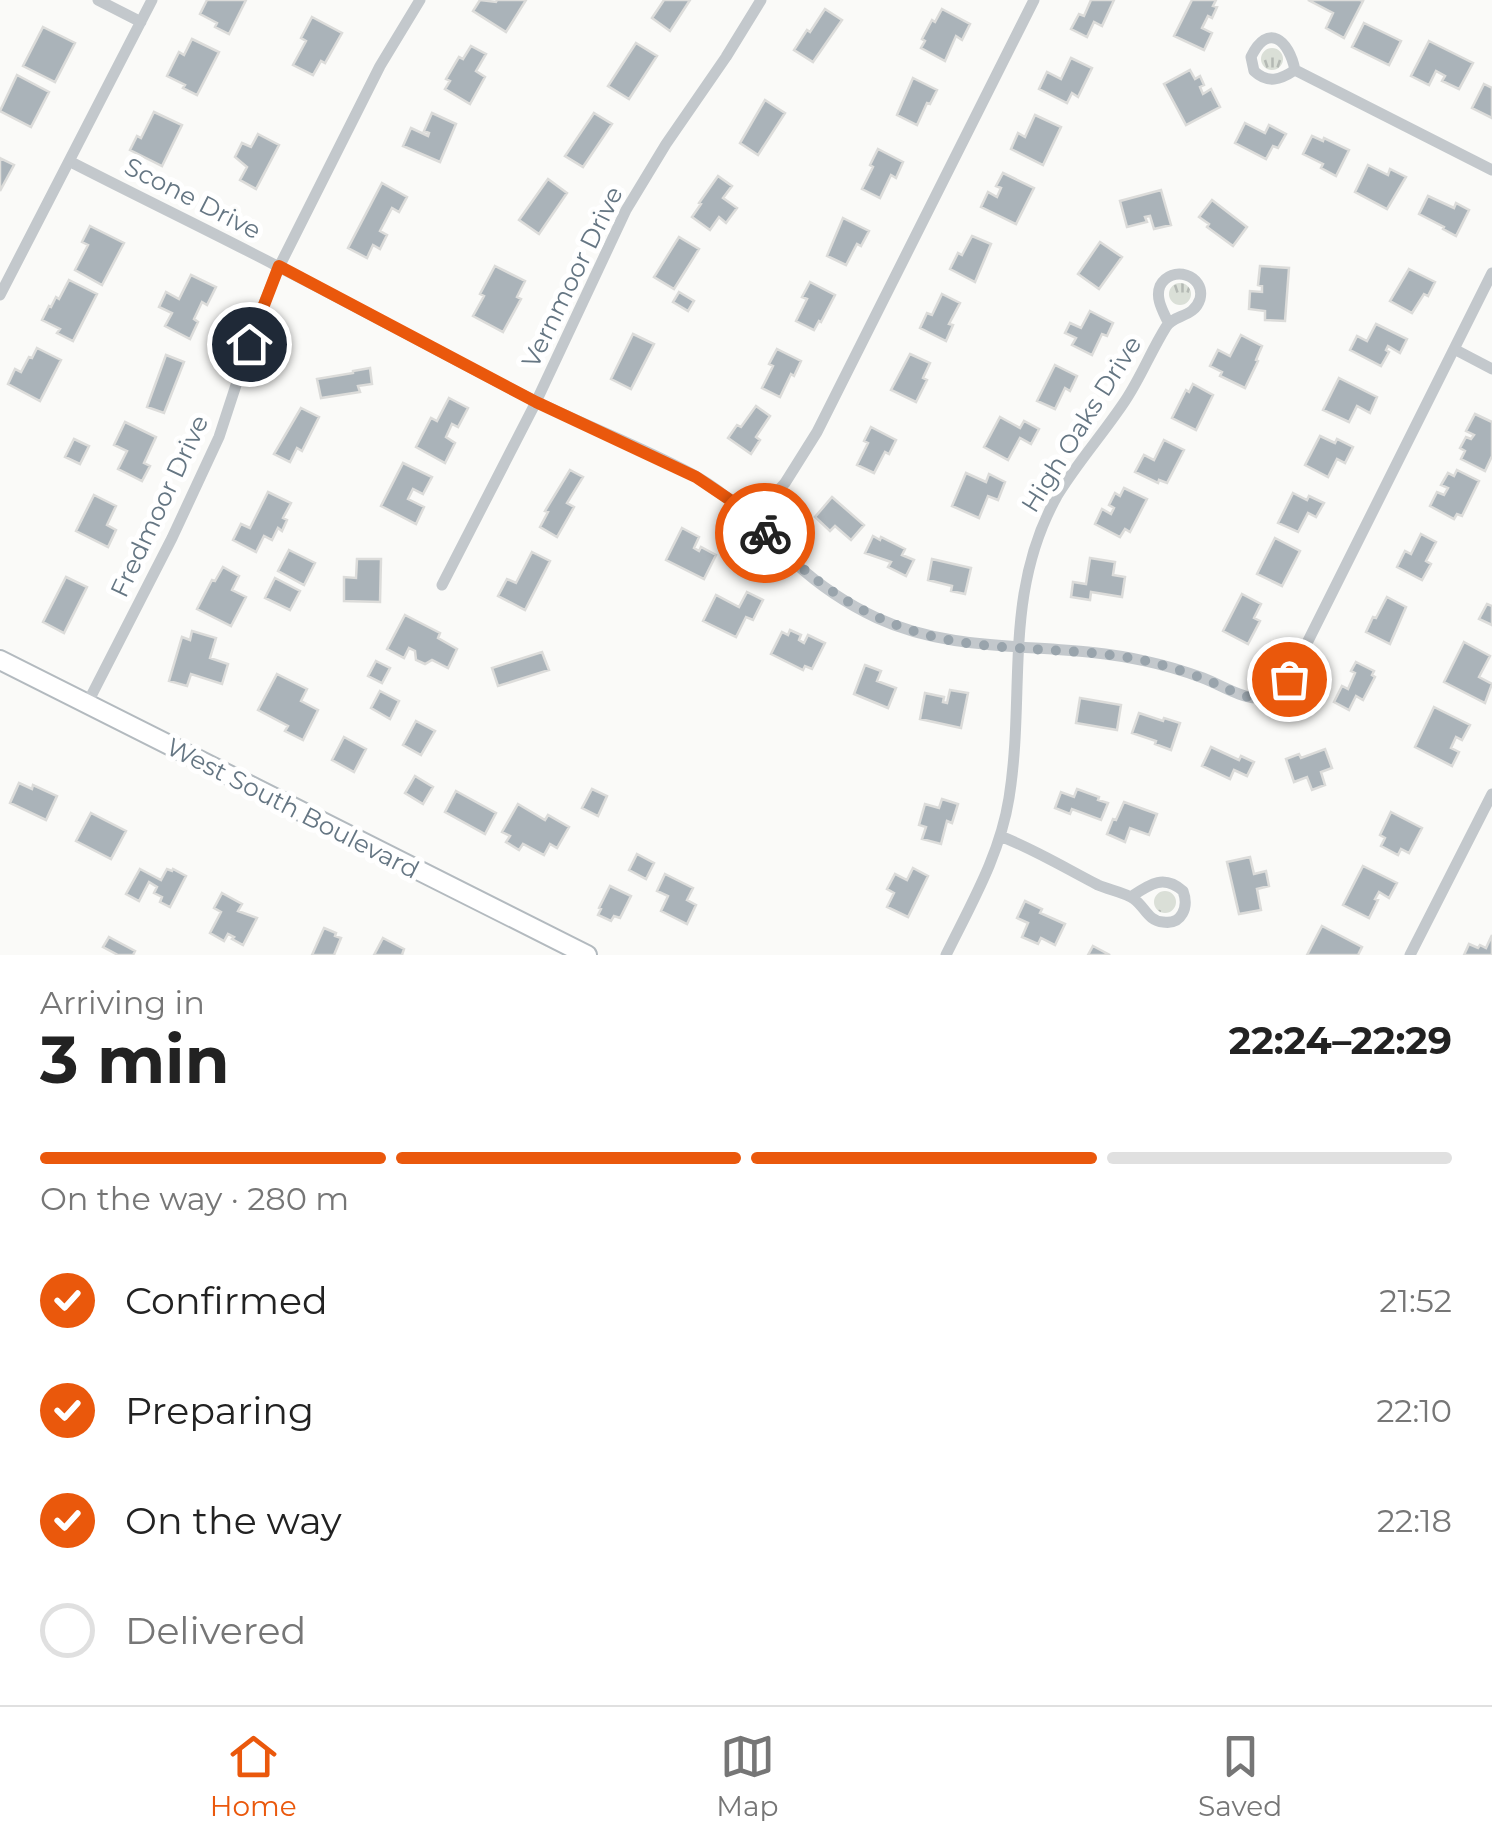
<!DOCTYPE html>
<html lang="en">
<head>
<meta charset="utf-8">
<style>
	:root { --surface:#fff; --page:#f6f6f6; --text:#222; --muted:#767676; --line:#e0e0e0; --accent:#ea580c }
	body { margin:0; font-family:Montserrat,sans-serif; background:var(--page); color:var(--text); height:100vh; display:flex; flex-direction:column; font-size:38px; white-space:nowrap }
	* { box-sizing:border-box; margin:0 }
	p { font-size:32px; color:var(--muted) }
	.icon { flex:none; width:55px; height:55px; fill:none; stroke:currentColor; stroke-width:2; stroke-linecap:round; stroke-linejoin:round }
	.map { position:relative; height:955px; overflow:hidden }
	.side { display:flex; flex-direction:column; background:var(--surface); flex:1 }
	.side>* { flex:none }
	.pin { position:absolute; display:grid; place-items:center; width:85px; height:85px; color:#fff; margin:-42px; border:5px solid #fff; border-radius:50%; box-shadow:0 2px 10px #0007 }
	.courier { position:absolute; display:grid; place-items:center; width:100px; height:100px; margin:-50px; border:8px solid #ea580c; border-radius:50%; background:#fff; color:#222; box-shadow:0 2px 12px #0007 }
	.head em { font-style:normal; font-weight:700 }
	.head div { display:flex; flex-direction:column-reverse }
	.head { display:flex; align-items:center; justify-content:space-between; height:170px; padding:0 40px }
	h1 { font-size:65px; font-weight:700; line-height:75px }
	.bar { display:grid; grid-template-columns:repeat(4,1fr); gap:15px 10px; align-content:center; height:120px; padding:0 40px }
	.bar i { height:12px; border-radius:8px; background:var(--line) }
	.bar .current { background:var(--accent) }
	.bar p { grid-column:span 4 }
	ol { padding:0 40px; list-style:none }
	li { display:flex; align-items:center; gap:30px; height:110px }
	li p { margin-inline-start:auto }
	li .icon { padding:10px; border-radius:50%; background:var(--accent); color:#fff; stroke-width:4 }
	li:last-child { color:var(--muted) }
	li i { width:55px; height:55px; border:5px solid var(--line); border-radius:50% }
	.tab-bar { display:flex; justify-content:space-around; align-items:center; height:140px; border-top:2px solid var(--line); background:var(--surface); font-size:28px; color:var(--muted) }
	.tab-bar a { display:grid; justify-items:center; gap:5px }
	.tab-bar .current { color:var(--accent) }
	.map>svg:first-child { display:block }
	.grass { fill:url(#grass-tufts) }
	.building { fill:#aab3b9; stroke:#dcdcda; stroke-width:2.5 }
	.lines { fill:none; stroke-linecap:round; stroke-linejoin:round }
	.secondary-casing { stroke:#b3babf; stroke-width:22 }
	.street { stroke:#c3c8cc; stroke-width:11 }
	.secondary { stroke:#fff; stroke-width:18 }
	.done { stroke:#99a4ac; stroke-width:10; stroke-dasharray:0 18 }
	.route { stroke:#ea580c; stroke-width:12 }
	.labels { text-anchor:middle; stroke-width:10; stroke-linejoin:round; paint-order:stroke }
	.street-label { font-size:25px; fill:#657683; stroke:#fff }
</style>
</head>
<body>
<div class="map">
<svg width="1492" height="955" viewBox="0 0 1492 955">
	<defs>
		<pattern id="grass-tufts" width="24" height="20" patternUnits="userSpaceOnUse" patternTransform="scale(2.5)"><rect width="24" height="20" fill="#dadfd7"/><path d="M3 7l-1-3M5 7V3M7 7l1-3M15 17l-1-3M17 17v-4M19 17l1-3" fill="none" stroke="#b4b9b4"/></pattern>
	</defs>
	<rect width="100%" height="100%" fill="#fafaf8"/>
	<path class="grass" d="M1261 59a11 11 0 1 1 22 0a11 11 0 1 1-22 0Z
		M1169 294a11 11 0 1 1 22 0a11 11 0 1 1-22 0Z
		M1154 902a11 11 0 1 1 22 0a11 11 0 1 1-22 0Z"/>
	<path class="building" d="M207 0H246L229 34 215 27 217 23 200 14Z
		M480 0 496 2 497 0H526L506 32 473 11Z
		M664 0H690L670 31 652 18Z
		M1091 0H1114L1102 26 1094 22 1087 37 1071 29 1079 14 1084 16Z
		M1192 0H1216L1213 6 1217 7 1212 18 1208 16 1202 28 1212 33 1204 50 1174 36Z
		M1308 0H1360L1363 1 1344 38 1326 28 1333 13Z
		M825 9 842 20 813 62 794 50 807 30 810 32Z
		M942 9 970 24 962 40 956 36 945 61 921 48 925 41 922 39 932 20 935 22Z
		M312 17 342 33 325 63 321 61 313 75 293 65 306 41 301 38Z
		M1364 23 1401 41 1389 65 1352 47Z
		M43 27 75 43 55 82 23 66Z
		M192 39 219 52 197 95 183 88 185 85 167 76 179 52 184 55Z
		M1429 41 1473 63 1459 89 1442 81 1445 76 1436 71 1429 85 1411 76Z
		M636 43 657 56 629 99 608 86Z
		M471 46 486 54 476 71 485 77 470 104 445 89 450 81 446 79 459 57 463 59Z
		M1071 58 1092 68 1078 97 1072 93 1067 103 1039 89 1047 72 1061 79Z
		M1190 70 1195 79 1200 76 1204 85 1200 87 1203 94 1211 89 1220 107 1186 125 1164 84Z
		M17 75 49 92 31 127 0 111Z
		M913 78 937 90 930 104 927 103 917 125 897 115Z
		M1484 84 1492 88V118L1472 108Z
		M765 100 785 113 758 155 740 143Z
		M154 112 182 125 162 166 130 150 137 136 141 138Z
		M432 113 456 124 440 162 403 146 411 128 428 136 429 133 424 131Z
		M594 113 612 124 583 167 565 156Z
		M1035 115 1061 127 1043 165 1011 149 1018 133 1025 137Z
		M1245 123 1265 133 1269 125 1286 134 1278 148 1273 146 1266 159 1235 143Z
		M258 134 279 145 256 189 240 180 247 167 235 157 242 143 251 147Z
		M1312 136 1323 141 1324 138 1349 150 1336 176 1321 168 1323 164 1303 154Z
		M878 149 903 162 896 178 891 175 880 198 862 189 873 167 870 165Z
		M0 158 14 165 0 191Z
		M1368 165 1388 175 1390 169 1406 177 1387 209 1355 192Z
		M1003 173 1034 188 1016 224 981 207 988 192 997 197 1001 188 996 186Z
		M718 176 732 186 723 198 737 208 726 223 719 217 710 230 692 217 701 204 699 203Z
		M548 179 567 193 539 234 519 220Z
		M382 183 407 197 399 212 392 208 380 231 387 235 380 249 373 245 367 258 348 248Z
		M1161 190 1171 225 1154 229 1150 216 1145 217 1147 222 1127 227 1120 201Z
		M1428 196 1454 208 1456 203 1469 210 1456 236 1443 229 1444 227 1419 214Z
		M1212 200 1247 227 1233 246 1207 227 1209 224 1199 217Z
		M843 218 869 231 861 246 857 244 846 265 827 256Z
		M90 226 124 243 102 285 75 270 88 245 82 242Z
		M972 236 991 244 975 282 950 269 958 253 962 255Z
		M679 237 699 249 674 289 654 277Z
		M1100 242 1122 257 1099 289 1078 274Z
		M495 266 525 281 517 297 521 299 503 332 473 316 484 296 480 294Z
		M1260 266 1289 268 1285 321 1265 320V311L1249 309 1250 291 1262 292V286L1258 285Z
		M1409 269 1435 282 1428 296 1424 294 1412 313 1390 301Z
		M191 275 216 287 207 305 202 302 194 319 198 322 190 339 165 326 172 313 159 307 166 292 179 299Z
		M69 280 97 294 73 341 57 333 60 329 42 320 49 306 51 307 56 297 59 299Z
		M810 282 835 295 821 322 819 321 814 330 796 321 807 299 802 297Z
		M679 292 694 301 688 311 673 302Z
		M942 294 960 303 949 324 953 325 946 341 920 328 927 313 932 315Z
		M1090 311 1113 323 1107 336 1102 334 1092 355 1072 345 1076 338 1065 333 1070 323 1081 328Z
		M1376 324 1407 339 1400 353 1388 346 1386 350 1389 352 1381 366 1350 350 1357 336 1367 341Z
		M633 334 654 344 631 389 611 379Z
		M1241 335 1262 346 1256 360 1258 361 1245 388 1220 376 1222 372 1210 366 1218 350 1230 356Z
		M37 348 61 360 40 401 8 384 15 369 21 372 29 357 32 358Z
		M777 349 801 361 794 376 791 374 780 397 762 388 773 366 769 364Z
		M910 354 930 363 923 378 927 380 916 402 891 390Z
		M166 355 184 362 164 413 147 407Z
		M1055 365 1077 376 1070 391 1065 388 1055 409 1037 401Z
		M370 368 372 384 358 386 360 392 321 398 317 379 353 373V371Z
		M1339 378 1377 397 1370 413 1357 406 1349 422 1323 410Z
		M1193 384 1213 395 1196 430 1172 418 1186 390 1189 392Z
		M449 398 468 408 458 427 452 424 446 437 455 443 445 463 416 447 431 418 437 421Z
		M756 406 770 416 756 437 760 440 751 454 728 438 737 425 741 427Z
		M301 408 319 417 302 451 297 448 290 462 274 454Z
		M1475 414 1492 422V456L1485 471 1461 459 1465 451 1460 448 1466 437 1471 439 1474 435 1466 431Z
		M1000 417 1020 428 1024 421 1039 429 1031 444 1020 438 1008 460 984 447Z
		M125 422 156 437 144 463 150 466 142 481 118 469 127 451 114 445Z
		M871 427 896 440 889 454 885 452 874 473 857 465 868 443 864 441Z
		M1320 436 1335 443 1337 439 1353 447 1345 463 1337 459 1328 477 1305 465Z
		M74 439 89 446 80 464 65 457Z
		M1164 440 1184 450 1167 483 1159 480 1158 483 1135 472 1144 455 1154 460Z
		M403 463 432 477 423 494 413 489 408 499 424 507 416 524 381 506Z
		M570 470 583 477 567 503 574 507 557 537 540 527 548 512 545 511Z
		M1457 470 1479 481 1462 516 1457 514 1454 519 1430 506 1437 492 1444 495 1448 488 1441 485 1448 473 1454 476Z
		M966 473 986 482 989 474 1005 482 998 500 988 496 979 518 952 506Z
		M1124 488 1147 499 1130 532 1125 529 1120 537 1095 524 1102 509 1111 514 1114 508 1109 505 1115 493 1120 496Z
		M268 492 291 503 283 518 287 520 282 531 278 528 272 540 264 536 256 552 233 540 241 524 250 528Z
		M1293 493 1307 500 1309 496 1324 503 1316 517 1308 513 1298 532 1278 523Z
		M94 495 116 506 107 525 116 530 108 547 76 531Z
		M832 497 864 525 851 540 835 526 830 531 815 517Z
		M682 528 699 537 694 548 699 551 701 547 716 555 704 579 666 560Z
		M1421 534 1436 542 1426 561 1431 564 1422 580 1397 567 1405 551 1411 554Z
		M873 536 880 540 881 537 905 549 902 555 914 560 906 576 888 567 891 562 865 553Z
		M1275 538 1300 551 1282 586 1257 574Z
		M289 550 315 563 304 585 278 571Z
		M532 552 550 561 525 610 498 596 507 579 516 583Z
		M1090 558 1115 562 1113 575 1125 577 1122 597 1091 592 1090 600 1071 597 1073 582 1086 584Z
		M357 559H381L380 602 344 601V577L356 578Z
		M932 559 971 568 965 594 951 591 952 586 928 580Z
		M223 567 239 576 232 590 246 597 231 626 197 609 212 580 215 581Z
		M66 577 87 587 64 633 43 622Z
		M275 578 300 591 290 610 265 598Z
		M747 592 763 600 753 620 746 617 736 637 703 621 716 595 739 607Z
		M1242 594 1261 604 1254 618 1260 621 1248 644 1223 631Z
		M1387 597 1406 607 1390 644 1366 632 1373 617 1376 618Z
		M1487 604 1492 606V625L1479 619Z
		M405 615 440 633 438 638 457 649 448 668 432 660 425 664 416 660 415 651 409 648 404 658 387 649Z
		M790 630 801 635 799 640 804 643 808 635 825 643 812 669 805 666 803 670 771 654 782 632 788 635Z
		M192 631 216 638 210 658 228 664 222 684 191 674 187 686 169 681 182 637 190 640Z
		M1464 642 1490 656 1479 677 1492 684 1485 703 1444 682Z
		M542 652 549 670 498 686 492 668Z
		M376 661 390 668 382 683 368 676Z
		M1356 662 1374 671 1372 675 1375 677 1363 700 1356 696 1349 710 1334 702 1342 686 1348 689 1355 673 1351 671Z
		M865 665 881 671 877 681 896 688 888 708 854 694Z
		M277 674 307 689 301 701 318 710 303 740 285 731 288 726 258 710Z
		M950 690 968 693 961 728 920 719 925 693 944 697 943 702 947 703Z
		M380 691 399 701 390 719 371 708Z
		M1080 698 1121 705 1117 730 1076 723Z
		M1434 707 1470 725 1462 740 1456 737 1451 748 1459 752 1452 766 1415 747Z
		M1139 713 1163 721 1164 718 1180 723 1171 750 1155 744 1156 741 1132 733Z
		M416 721 435 731 421 755 403 745Z
		M344 737 366 749 354 772 332 760Z
		M1211 747 1239 760 1241 756 1254 762 1247 776 1234 770 1230 779 1202 766Z
		M1325 749 1332 768 1321 772 1325 785 1312 790 1307 777 1294 782 1286 759 1299 754 1301 758Z
		M415 776 433 787 423 804 405 793Z
		M19 783 32 789 33 785 57 796 46 820 10 803Z
		M592 789 607 796 598 816 582 808Z
		M1077 789 1099 797 1098 800 1108 803 1101 820 1072 809 1070 814 1055 808 1061 792 1074 797Z
		M456 791 496 813 485 834 445 812Z
		M942 799 958 804 952 823 947 821 941 844 922 839 926 827 919 825 925 804 939 808Z
		M1124 802 1157 814 1149 835 1130 828 1125 842 1107 834 1113 819 1116 820Z
		M518 804 545 820 548 815 569 827 557 848 550 844 544 855 523 844 519 850 506 842 510 836 502 832Z
		M1391 812 1422 828 1409 853 1401 849 1398 855 1381 846 1385 838 1380 835Z
		M91 813 126 831 111 859 76 841Z
		M637 854 654 863 646 879 629 870Z
		M1250 857 1254 874 1266 871 1269 886 1257 889 1261 910 1239 914 1227 862Z
		M1363 866 1397 883 1389 898 1379 892 1375 899 1378 900 1369 918 1343 905Z
		M913 868 928 876 908 917 887 907 894 893 887 889 895 874 907 880Z
		M140 869 161 880 167 869 172 871 173 869 186 876 170 907 160 902 162 897 154 893 157 887 149 882 139 901 126 894Z
		M665 874 693 888 687 900 696 905 687 924 661 911 668 896 657 891Z
		M610 886 631 896 620 918 614 916 611 921 598 915 601 909 599 908Z
		M222 893 242 904 238 911 257 918 243 945 232 939 234 937 228 934 224 941 210 933 221 912 214 908Z
		M1025 901 1042 909 1040 913 1065 924 1055 945 1041 938 1038 944 1022 937 1028 923 1017 918Z
		M1322 926 1362 947 1358 955H1307Z
		M324 928 336 933 335 936 341 938 334 955H312Z
		M1492 935V955H1464L1469 944 1478 948 1480 945 1486 948Z
		M109 937 135 951 133 955H118L103 947Z
		M383 938 404 949 402 955H374Z
		M1093 946 1110 955H1088Z"/>
	<g class="lines">
		<g class="secondary-casing">
			<path id="secondary" d="M0 660 587 955"/>
		</g>
		<path class="street" d="M98 0 141 22
			M1295 70C1280 80 1268 84 1254 71L1251 57C1268 22 1289 40 1295 70L1492 170
			M69 161C139 197 210 231 279 267 362 309 444 355 527 397 584 426 644 447 699 478 737 500 763 533 795 563 819 585 847 604 877 618 962 657 1055 640 1145 661 1164 665 1184 671 1203 678 1234 690 1264 716 1289 679L1492 273
			M0 295 152 0
			M1454 349 1492 369
			M752 519 785 483 817 432 1034 0
			M442 585 536 402 626 210 666 144 726 57 761 0
			M87 704 172 538 219 437 259 315 279 267 380 66 420 0
			M1000 836C1034 849 1065 868 1098 885 1109 890 1124 892 1134 899 1145 907 1148 921 1163 922 1182 925 1189 907 1183 891 1164 874 1150 884 1132 896
			M946 955C971 904 1000 855 1009 798 1026 692 1002 595 1057 496 1077 463 1103 434 1125 401 1141 377 1151 351 1166 327 1174 314 1194 318 1200 299 1206 275 1171 264 1160 286 1155 298 1163 311 1168 322
			M1410 955 1492 794"/>
		<use href="#secondary" class="secondary"/>
	</g>
	<g class="lines">
		<path class="done" d="M765 533C807 575 845 607 902 627 981 657 1068 643 1151 662 1170 667 1190 673 1209 681 1239 693 1266 714 1289 679"/>
		<path class="route" d="M249 344 279 266 536 402 696 477 739 506 765 533"/>
	</g>
	<g class="labels">
		<g class="street-label">
			<text transform="translate(193 198) rotate(27)" y="9">Scone Drive</text>
			<text transform="translate(572 277) rotate(-64)" y="9">Vernmoor Drive</text>
			<text transform="translate(1081 424) rotate(-58)" y="9">High Oaks Drive</text>
			<text transform="translate(159 506) rotate(-65)" y="9">Fredmoor Drive</text>
			<text transform="translate(293 808) rotate(27)" y="9">West South Boulevard</text>
		</g>
	</g>
</svg>
<div class="pin" style="left:1289px;top:679px;background:#ea580c"><svg class="icon" aria-label="bag" viewBox="0 0 24 24"><path d="M5 8h14l-1 12H6zM9 8a3 3 0 0 1 6 0"/></svg></div>
<div class="pin" style="left:249px;top:344px;background:#1f2937"><svg class="icon" aria-label="home" viewBox="0 0 24 24"><path d="M3 11l9-7 9 7M6 9v11h12V9"/></svg></div>
<div class="courier" style="left:765px;top:533px"><svg class="icon" aria-label="bike" viewBox="0 0 24 24"><circle cx="6" cy="16" r="4"/><circle cx="18" cy="16" r="4"/><path d="M6 16l4-8h5l3 8M10 8l3 8H6M13 5h3"/></svg></div>
</div>
<section class="side">
<div class="head"><div><h1>3 min</h1><p>Arriving in</p></div><em>22:24–22:29</em></div>
<div class="bar"><i class="current"></i><i class="current"></i><i class="current"></i><i></i><p>On the way · 280 m</p></div>
<ol>
<li><svg class="icon" aria-label="check" viewBox="0 0 24 24"><path d="M5 12l5 5 9-10"/></svg>Confirmed<p>21:52</p></li>
<li><svg class="icon" aria-label="check" viewBox="0 0 24 24"><path d="M5 12l5 5 9-10"/></svg>Preparing<p>22:10</p></li>
<li><svg class="icon" aria-label="check" viewBox="0 0 24 24"><path d="M5 12l5 5 9-10"/></svg>On the way<p>22:18</p></li>
<li><i></i>Delivered</li>
</ol>
</section>
<nav class="tab-bar">
<a class="current"><svg class="icon" aria-label="home" viewBox="0 0 24 24"><path d="M3 11l9-7 9 7M6 9v11h12V9"/></svg>Home</a>
<a><svg class="icon" aria-label="map" viewBox="0 0 24 24"><path d="M3 6l6-2 6 2 6-2v14l-6 2-6-2-6 2zM9 4v14M15 6v14"/></svg>Map</a>
<a><svg class="icon" aria-label="saved" viewBox="0 0 24 24"><path d="M7 4h10v16l-5-4-5 4z"/></svg>Saved</a>
</nav>
</body>
</html>
